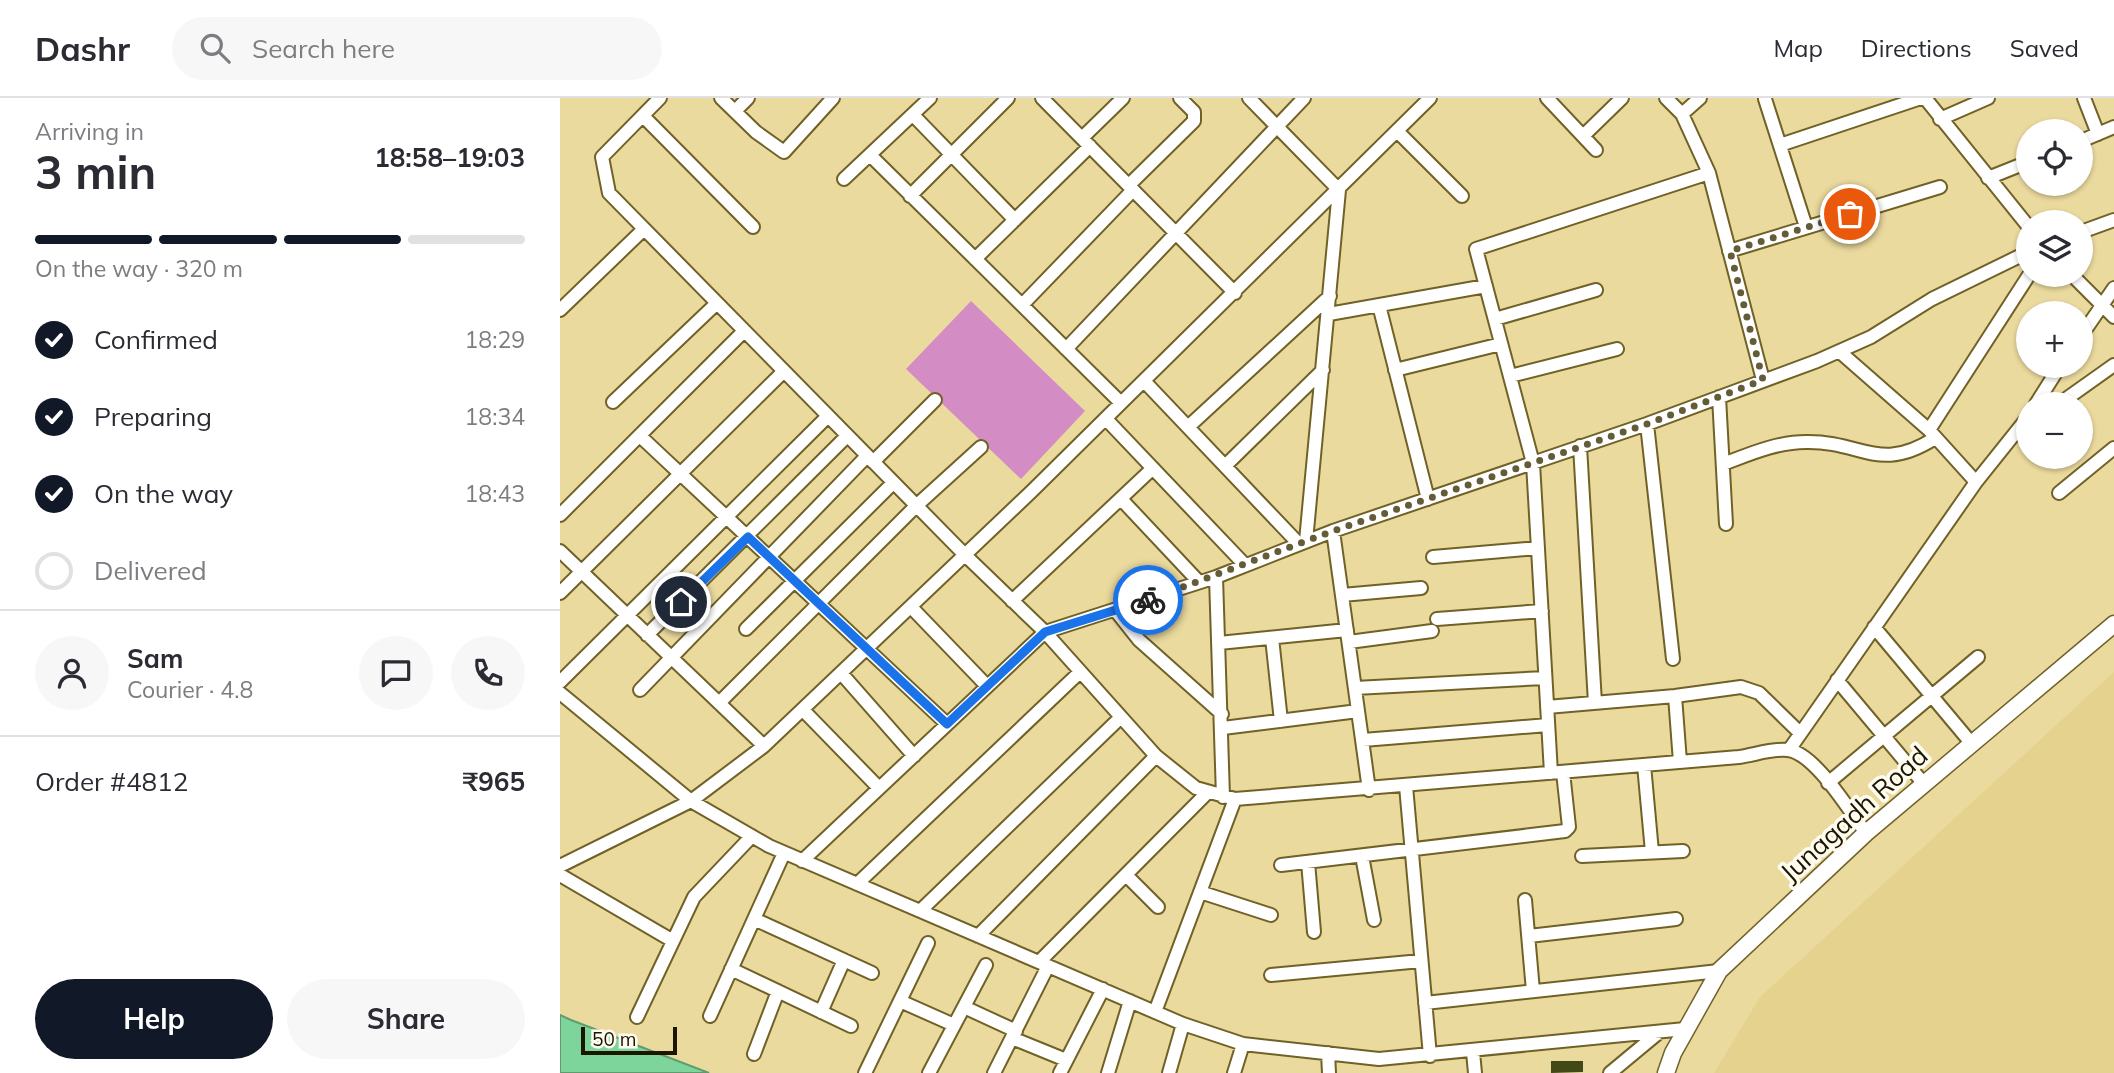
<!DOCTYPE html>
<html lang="en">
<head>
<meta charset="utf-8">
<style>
	:root { --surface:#fff; --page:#f7f7f7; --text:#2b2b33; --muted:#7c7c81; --line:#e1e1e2; --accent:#111827 }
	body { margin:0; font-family:Mulish,sans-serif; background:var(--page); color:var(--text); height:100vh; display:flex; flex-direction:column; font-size:26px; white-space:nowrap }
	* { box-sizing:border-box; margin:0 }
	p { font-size:23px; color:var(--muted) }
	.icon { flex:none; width:38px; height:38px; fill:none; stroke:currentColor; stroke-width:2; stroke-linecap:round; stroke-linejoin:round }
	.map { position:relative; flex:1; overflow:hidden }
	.sheet { display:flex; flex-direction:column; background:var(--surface); width:560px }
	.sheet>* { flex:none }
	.controls { position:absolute; left:1456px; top:21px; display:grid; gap:14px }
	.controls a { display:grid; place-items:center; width:77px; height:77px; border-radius:50%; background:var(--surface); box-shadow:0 2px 5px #0004; font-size:35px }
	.scale { position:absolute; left:21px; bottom:18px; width:96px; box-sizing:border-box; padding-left:7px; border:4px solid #1c1601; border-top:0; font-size:19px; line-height:24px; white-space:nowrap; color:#1c1601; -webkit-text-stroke:5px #fefbf0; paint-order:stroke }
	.pin { position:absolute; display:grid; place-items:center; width:60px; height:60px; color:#fff; margin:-30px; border:4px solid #fff; border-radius:50%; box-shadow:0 2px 7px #0007 }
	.courier { position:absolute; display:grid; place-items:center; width:70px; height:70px; margin:-35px; border:5px solid #1a73e8; border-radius:50%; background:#fff; color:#222; box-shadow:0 2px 9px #0007 }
	.summary em { font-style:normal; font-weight:700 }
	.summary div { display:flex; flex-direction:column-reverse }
	.summary { display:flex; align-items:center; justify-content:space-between; height:119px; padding:0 35px }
	h1 { font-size:46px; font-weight:700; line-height:52px }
	.bar { display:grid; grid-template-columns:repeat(4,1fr); gap:10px 7px; align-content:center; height:84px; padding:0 35px }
	.bar i { height:9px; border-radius:5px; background:var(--line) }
	.bar .current { background:var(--accent) }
	.bar p { grid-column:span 4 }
	.line { display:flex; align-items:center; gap:18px; padding:0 35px; border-top:2px solid var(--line) }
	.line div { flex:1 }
	.round { display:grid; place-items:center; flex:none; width:74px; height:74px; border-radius:37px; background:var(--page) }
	ol { padding:0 35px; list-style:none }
	li { display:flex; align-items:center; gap:21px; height:77px }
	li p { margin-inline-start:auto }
	li .icon { padding:7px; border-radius:50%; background:var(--accent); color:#fff; stroke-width:4 }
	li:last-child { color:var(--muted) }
	li i { width:38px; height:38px; border:4px solid var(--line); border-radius:50% }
	.action { display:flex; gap:14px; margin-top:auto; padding:14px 35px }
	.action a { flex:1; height:80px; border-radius:42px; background:var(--accent); color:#fff; font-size:28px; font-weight:700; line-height:80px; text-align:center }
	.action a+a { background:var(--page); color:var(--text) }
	header { display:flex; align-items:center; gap:42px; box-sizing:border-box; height:98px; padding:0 35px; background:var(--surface); border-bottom:2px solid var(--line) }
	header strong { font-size:33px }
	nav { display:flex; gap:38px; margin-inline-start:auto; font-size:24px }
	.search { width:490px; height:63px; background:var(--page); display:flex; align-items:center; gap:18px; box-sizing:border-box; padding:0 24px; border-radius:38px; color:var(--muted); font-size:26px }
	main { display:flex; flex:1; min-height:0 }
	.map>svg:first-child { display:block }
	.built { fill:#e5d28e }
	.green { fill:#d38cc4 }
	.water { fill:#7ed59c; stroke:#619c6e; stroke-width:2 }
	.building { fill:#434817 }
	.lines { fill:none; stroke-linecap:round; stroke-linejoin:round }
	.minor-casing { stroke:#706127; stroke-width:16 }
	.major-casing { stroke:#706127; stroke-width:19 }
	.minor { stroke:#fff; stroke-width:12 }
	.major { stroke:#fff; stroke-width:16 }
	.done { stroke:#645b38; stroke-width:7; stroke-dasharray:0 12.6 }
	.route { stroke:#1a73e8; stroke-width:9 }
	.labels { text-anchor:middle; stroke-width:7; stroke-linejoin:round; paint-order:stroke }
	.street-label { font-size:26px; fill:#1c1601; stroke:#fefbf0 }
</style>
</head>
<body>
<header>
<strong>Dashr</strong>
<div class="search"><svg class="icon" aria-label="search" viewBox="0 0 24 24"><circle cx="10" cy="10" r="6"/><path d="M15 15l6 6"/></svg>Search here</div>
<nav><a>Map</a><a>Directions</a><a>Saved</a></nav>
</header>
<main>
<section class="sheet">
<div class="summary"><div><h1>3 min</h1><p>Arriving in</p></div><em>18:58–19:03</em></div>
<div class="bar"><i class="current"></i><i class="current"></i><i class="current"></i><i></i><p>On the way · 320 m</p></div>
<ol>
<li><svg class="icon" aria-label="check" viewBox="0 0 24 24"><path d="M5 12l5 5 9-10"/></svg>Confirmed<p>18:29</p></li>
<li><svg class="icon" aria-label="check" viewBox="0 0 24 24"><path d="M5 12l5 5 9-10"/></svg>Preparing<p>18:34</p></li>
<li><svg class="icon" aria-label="check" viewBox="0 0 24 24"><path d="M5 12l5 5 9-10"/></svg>On the way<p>18:43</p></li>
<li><i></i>Delivered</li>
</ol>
<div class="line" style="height:126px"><a class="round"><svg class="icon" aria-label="person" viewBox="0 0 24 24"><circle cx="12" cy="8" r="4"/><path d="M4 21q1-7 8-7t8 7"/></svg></a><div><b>Sam</b><p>Courier · 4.8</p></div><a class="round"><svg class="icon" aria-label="chat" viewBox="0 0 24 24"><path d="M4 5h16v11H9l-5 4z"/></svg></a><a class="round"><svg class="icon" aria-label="phone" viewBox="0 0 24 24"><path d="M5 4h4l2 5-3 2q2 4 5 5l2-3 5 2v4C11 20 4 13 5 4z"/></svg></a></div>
<div class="line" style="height:91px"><div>Order #4812</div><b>₹965</b></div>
<div class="action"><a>Help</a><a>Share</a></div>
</section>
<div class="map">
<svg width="1554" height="975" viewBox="0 0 1554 975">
	<rect width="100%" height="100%" fill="#ebda9e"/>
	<path class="built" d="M1554 574V975H1154L1200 899Z"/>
	<path class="green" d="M411 203 525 313 461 381 346 271Z"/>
	<path class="water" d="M0 917 11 922 149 975H0Z"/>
	<path class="building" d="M991 963H1023V974L991 975Z"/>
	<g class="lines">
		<g class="minor-casing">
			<path id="minor" d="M100 0 42 59 49 95 405 457 485 534 596 658 636 690 675 701 1179 659C1194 657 1213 650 1228 652 1255 655 1290 714 1306 735
				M161 0 196 34 224 54 273 0
				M482 0 675 195
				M689 0 779 92 746 443
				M987 0 1036 52
				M1106 0 1122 16 1149 75 1203 282
				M1365 0 1468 128
				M1524 0 1538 36
				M1205 1 1246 129
				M175 13 188 0
				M1122 16 1140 0
				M353 17 455 122
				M83 18 193 129
				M1380 21 1428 0
				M837 33 902 98
				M1023 38 1062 0
				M522 40 563 0
				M1521 43 1554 29
				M1220 47 1361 0
				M310 57 561 305
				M1428 80 1468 64
				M284 81 370 0
				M569 87 634 23V14L620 0
				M350 98 448 0
				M1521 134 1554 122
				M1169 153 1380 89
				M415 161 530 48
				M1512 177 1554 219
				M462 207 573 92
				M819 207 868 401
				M0 212 84 131
				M769 216 926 188
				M935 221 1036 192
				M1521 238 1554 190
				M506 251 744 0
				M1280 254 1369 332 1416 384
				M835 272 941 246
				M950 278 1057 251
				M584 283 739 446
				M1159 299 1166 426
				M53 304 157 205
				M1476 306 1500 268
				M1499 306 1554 267
				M546 321 685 467
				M1087 326 1113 561
				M628 329 770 198
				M1369 332 1469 177
				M80 338 387 626
				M1020 348 1035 605
				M313 364 375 302
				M1163 366C1190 356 1217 344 1246 344 1302 343 1319 376 1375 340
				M665 368 763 272
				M1499 395 1554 350
				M561 401 639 484
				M0 417 184 233
				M773 433 809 692
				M0 453 204 648
				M873 459 978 450
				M656 479 663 699
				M0 495 224 273
				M782 497 861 490
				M452 503 593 370
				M351 509 427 588
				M556 513 579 542 662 616
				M877 521 982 513
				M1314 529 1412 646
				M186 531 333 385
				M87 537 287 338
				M712 540 721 623
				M789 544 872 533
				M659 545 787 532
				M281 575 354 658
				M1277 582 1364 686
				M0 584 268 318
				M795 590 985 580
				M80 592 307 358
				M0 595 131 703 209 748 623 926 683 946 819 961 1125 931
				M1115 598 1120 664
				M159 605 356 408 421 349
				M987 609 1115 598 1181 589 1199 595 1240 635
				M243 612 319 690
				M663 630 798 613
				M803 642 988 627
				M1229 652 1416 384 1468 319
				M1084 667 1092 754
				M991 675 973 365 916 151 1149 75
				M1268 685 1418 559
				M846 688 870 958
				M802 758 814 822
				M1022 758 1123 753
				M242 763 485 534 656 479 773 433 1087 326 1257 263 1311 239 1372 201 1468 154
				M748 764 754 834
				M721 767 1005 733 1009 729 1003 674
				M0 768 131 703 204 648 472 393 870 0
				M0 777 113 843
				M566 777 598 809
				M297 786 520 574
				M640 794 711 817
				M965 802 973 893
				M360 813 561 619
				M194 821 312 875
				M418 838 596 658
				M969 838 1116 821
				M479 864 647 695
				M171 871 291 928
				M711 877 861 863
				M340 903 394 927
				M865 905 1159 873
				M404 909 456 933
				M261 914 284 862
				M595 914 675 701
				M150 918 224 755
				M77 919 134 799 192 738
				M452 940 506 962
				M913 954 915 975
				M768 955 769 975
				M194 956 218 893
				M305 975 368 845
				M369 975 426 867
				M434 975 488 868
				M500 975 543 891
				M548 975 570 903
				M609 975 623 926
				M674 975 683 946
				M1050 975 1097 936"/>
		</g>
		<g class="major-casing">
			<path id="major" d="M1106 975 1113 955 1159 873 1306 735 1554 526"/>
		</g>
		<use href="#minor" class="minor"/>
		<use href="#major" class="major"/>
	</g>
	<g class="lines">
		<path class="done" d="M588 502 773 433 1087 326 1203 282 1170 153 1290 116"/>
		<path class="route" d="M121 504 188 439 387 626 485 534 588 502"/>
	</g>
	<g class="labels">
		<g class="street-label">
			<text transform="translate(1294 716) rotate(-42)" y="9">Junagadh Road</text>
		</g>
	</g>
</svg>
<div class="controls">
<a><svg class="icon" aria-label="locate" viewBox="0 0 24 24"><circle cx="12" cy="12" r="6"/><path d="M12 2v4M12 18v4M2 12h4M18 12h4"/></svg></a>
<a><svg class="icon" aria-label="layers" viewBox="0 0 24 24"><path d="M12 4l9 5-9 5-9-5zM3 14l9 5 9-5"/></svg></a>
<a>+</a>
<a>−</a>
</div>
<div class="scale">50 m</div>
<div class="pin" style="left:1290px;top:116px;background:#ea580c"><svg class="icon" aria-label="bag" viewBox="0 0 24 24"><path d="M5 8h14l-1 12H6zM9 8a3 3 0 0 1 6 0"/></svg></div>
<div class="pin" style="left:121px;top:504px;background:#1f2937"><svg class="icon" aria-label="home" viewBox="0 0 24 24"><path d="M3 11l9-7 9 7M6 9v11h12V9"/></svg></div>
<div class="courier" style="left:588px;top:502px"><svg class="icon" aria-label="bike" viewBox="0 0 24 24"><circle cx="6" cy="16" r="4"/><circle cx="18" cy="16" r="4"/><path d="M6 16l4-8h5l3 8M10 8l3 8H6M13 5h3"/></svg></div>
</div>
</main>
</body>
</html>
